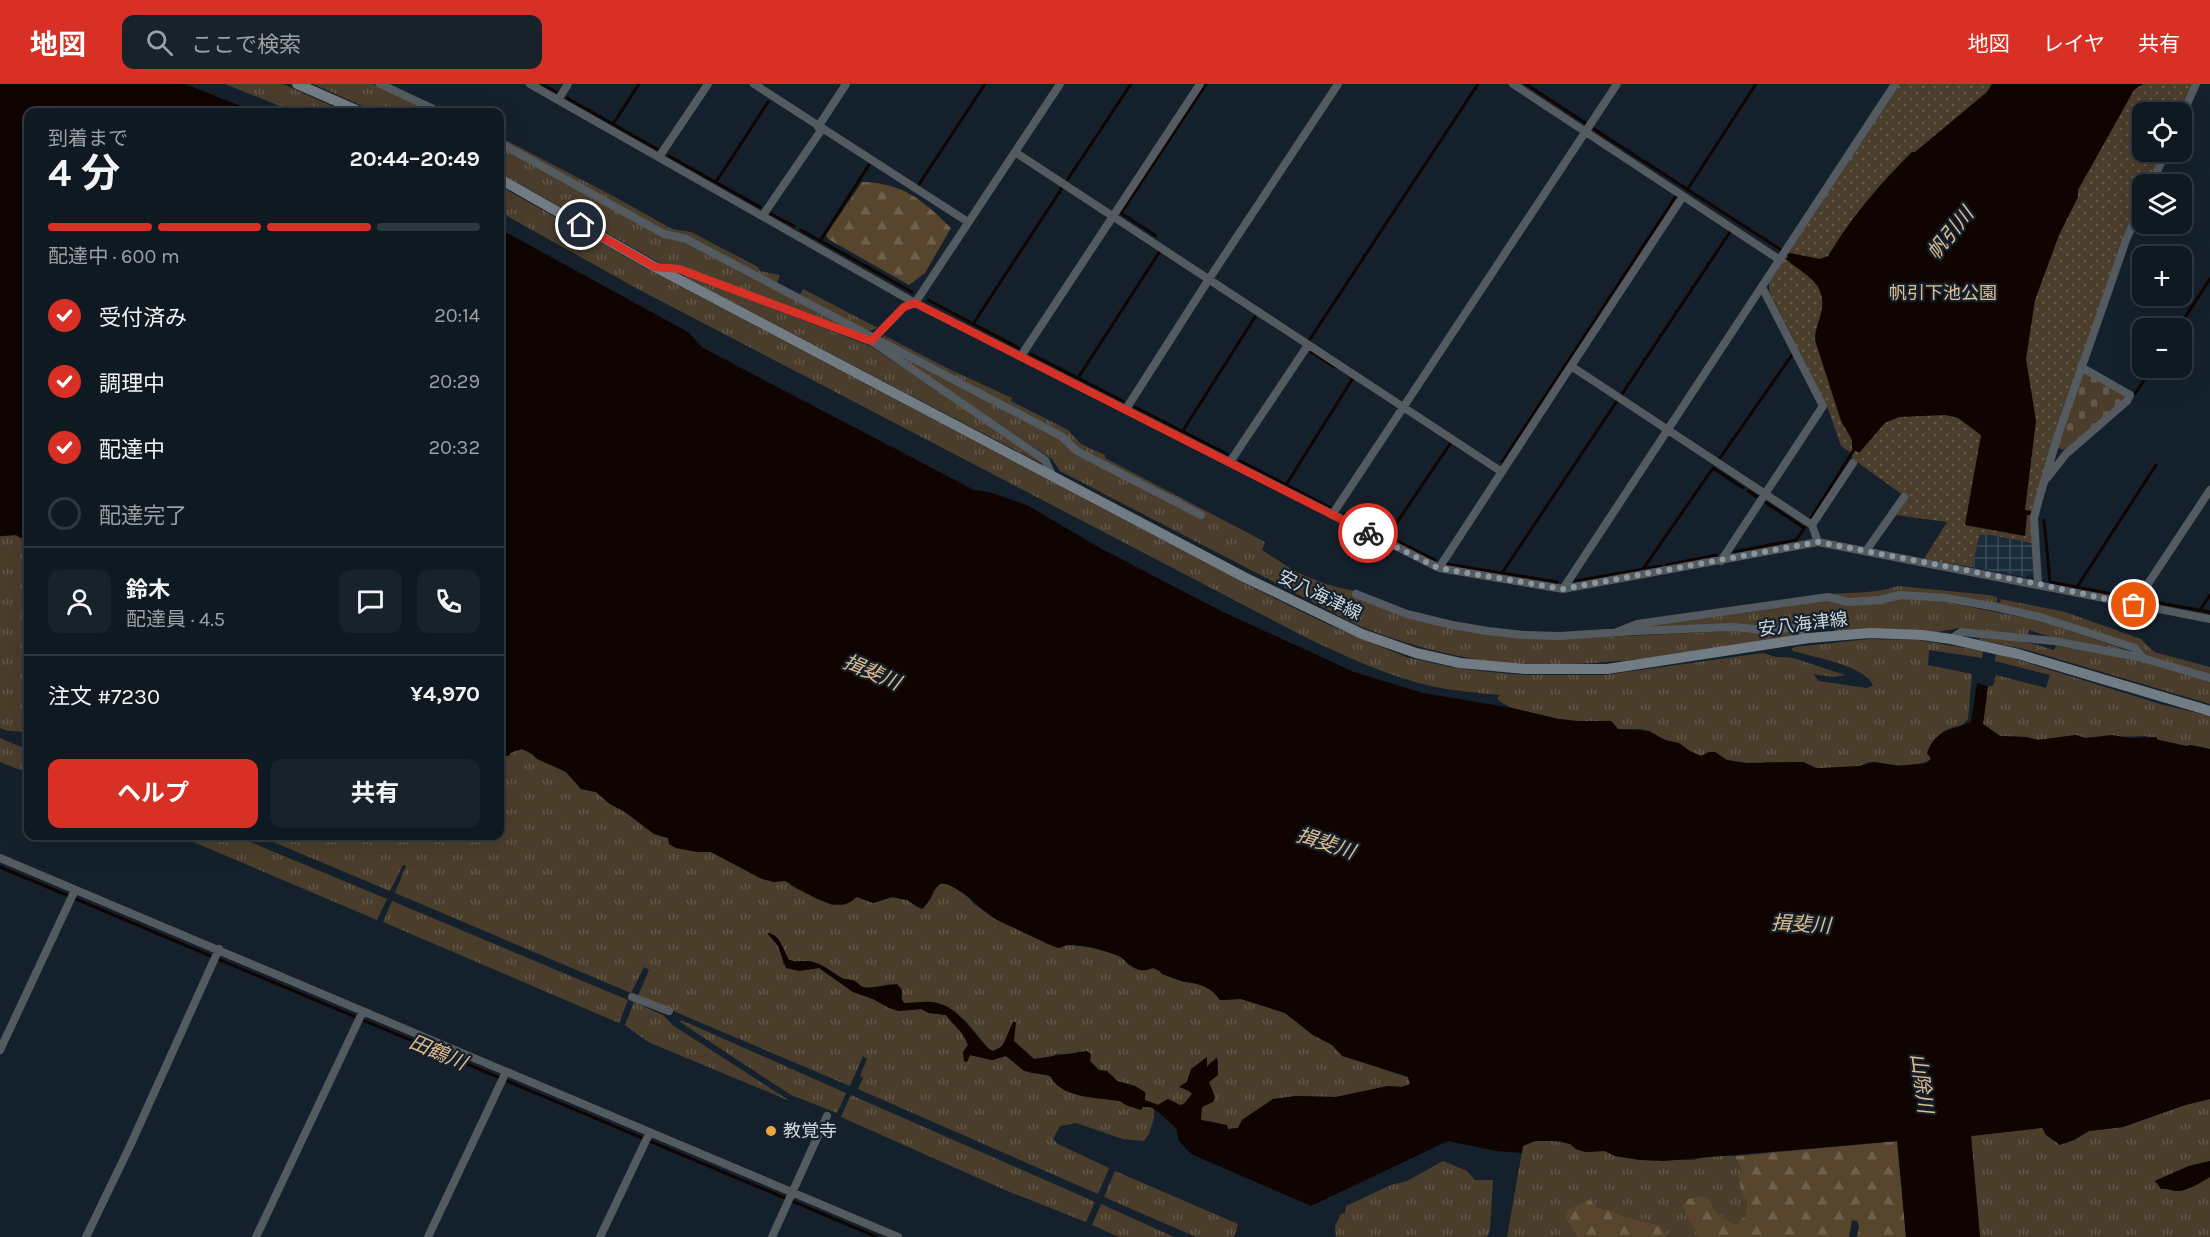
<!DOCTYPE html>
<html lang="ja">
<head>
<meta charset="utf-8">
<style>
	:root { --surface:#0f1921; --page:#18222a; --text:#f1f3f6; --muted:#9ba0a5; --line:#2f383f; --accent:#d93025 }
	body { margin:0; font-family:Karla,"Noto Sans JP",sans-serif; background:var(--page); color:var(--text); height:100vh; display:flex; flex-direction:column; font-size:22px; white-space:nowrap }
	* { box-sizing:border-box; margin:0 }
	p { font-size:20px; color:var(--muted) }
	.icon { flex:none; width:33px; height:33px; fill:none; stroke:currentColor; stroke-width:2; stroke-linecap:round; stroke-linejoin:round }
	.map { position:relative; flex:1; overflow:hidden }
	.details { position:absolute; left:24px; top:24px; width:480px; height:732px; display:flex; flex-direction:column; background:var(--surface); border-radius:12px; box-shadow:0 6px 24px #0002,0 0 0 2px var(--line) }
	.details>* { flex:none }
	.fabs { position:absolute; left:2132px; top:18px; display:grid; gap:12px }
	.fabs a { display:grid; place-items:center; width:60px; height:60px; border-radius:12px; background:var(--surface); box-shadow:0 6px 24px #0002,0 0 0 2px var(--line); font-size:30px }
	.pin { position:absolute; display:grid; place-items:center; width:51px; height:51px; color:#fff; margin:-26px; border:3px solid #fff; border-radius:50%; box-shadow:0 2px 6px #0007 }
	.courier { position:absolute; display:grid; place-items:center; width:60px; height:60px; margin:-30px; border:4px solid #d93025; border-radius:50%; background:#fff; color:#222; box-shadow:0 2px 8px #0007 }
	.head em { font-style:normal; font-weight:700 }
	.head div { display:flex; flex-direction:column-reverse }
	.head { display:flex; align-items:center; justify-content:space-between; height:102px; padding:0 24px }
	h1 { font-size:39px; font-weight:700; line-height:45px }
	.bar { display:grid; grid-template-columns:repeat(4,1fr); gap:9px 6px; align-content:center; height:72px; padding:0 24px }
	.bar i { height:8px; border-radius:4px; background:var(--line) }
	.bar .current { background:var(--accent) }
	.bar p { grid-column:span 4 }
	.line { display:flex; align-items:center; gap:15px; padding:0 24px; border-top:2px solid var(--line) }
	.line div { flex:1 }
	.round { display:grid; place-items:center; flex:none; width:63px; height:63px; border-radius:12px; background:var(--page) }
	ol { padding:0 24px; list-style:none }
	li { display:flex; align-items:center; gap:18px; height:66px }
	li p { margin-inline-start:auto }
	li .icon { padding:6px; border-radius:50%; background:var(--accent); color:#fff; stroke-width:4 }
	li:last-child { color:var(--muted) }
	li i { width:33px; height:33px; border:3px solid var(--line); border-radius:50% }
	.action { display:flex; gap:12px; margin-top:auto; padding:12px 24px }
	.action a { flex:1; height:69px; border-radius:12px; background:var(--accent); color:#fff; font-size:24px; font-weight:700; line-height:69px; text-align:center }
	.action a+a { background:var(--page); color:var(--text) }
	header { display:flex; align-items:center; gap:36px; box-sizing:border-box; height:84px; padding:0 30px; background:var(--accent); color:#fff }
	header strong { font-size:28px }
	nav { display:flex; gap:33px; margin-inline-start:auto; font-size:21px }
	.search { width:420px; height:54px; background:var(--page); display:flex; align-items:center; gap:15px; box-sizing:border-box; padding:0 21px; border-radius:12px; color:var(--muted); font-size:22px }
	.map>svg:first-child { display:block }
	.industrial { fill:url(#industrial-grid) }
	.grass { fill:url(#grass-tufts) }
	.forest { fill:url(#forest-firs) }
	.cemetery { fill:url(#cemetery-stones) }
	.park { fill:url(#park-dots) }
	.water { fill:#100400 }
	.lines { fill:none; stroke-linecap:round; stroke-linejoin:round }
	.stream { stroke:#100400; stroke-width:3 }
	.minor { stroke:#545b60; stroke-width:8 }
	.secondary { stroke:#727c85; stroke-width:10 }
	.done { stroke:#8d97a0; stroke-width:6; stroke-dasharray:0 10.8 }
	.route { stroke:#d93025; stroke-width:8 }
	.poi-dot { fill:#efa73d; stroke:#14212c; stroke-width:2 }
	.labels { text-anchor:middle; stroke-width:4.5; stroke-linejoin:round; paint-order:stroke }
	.park-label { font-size:18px; fill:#e4bf91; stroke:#14212c }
	.street-label { font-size:18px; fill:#ced6de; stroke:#14212c }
	.poi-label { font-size:18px; fill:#ced6de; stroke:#14212c; text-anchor:start }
	.water-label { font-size:20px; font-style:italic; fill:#e1bc8e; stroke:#14212c }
</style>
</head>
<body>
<header>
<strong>地図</strong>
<div class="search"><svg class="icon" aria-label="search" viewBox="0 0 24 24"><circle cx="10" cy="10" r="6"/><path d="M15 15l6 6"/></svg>ここで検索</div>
<nav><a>地図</a><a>レイヤ</a><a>共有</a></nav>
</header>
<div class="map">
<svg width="2210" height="1153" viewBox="0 0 2210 1153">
	<defs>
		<pattern id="industrial-grid" width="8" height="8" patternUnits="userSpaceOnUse" patternTransform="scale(1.5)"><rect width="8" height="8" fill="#1a2c3b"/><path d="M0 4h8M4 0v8" fill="none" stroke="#3a4a57"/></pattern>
		<pattern id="grass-tufts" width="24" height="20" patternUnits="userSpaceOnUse" patternTransform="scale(1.5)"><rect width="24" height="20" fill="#4b3d2b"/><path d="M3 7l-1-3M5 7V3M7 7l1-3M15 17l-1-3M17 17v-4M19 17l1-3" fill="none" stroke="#645849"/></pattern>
		<pattern id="forest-firs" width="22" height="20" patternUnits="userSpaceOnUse" patternTransform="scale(1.5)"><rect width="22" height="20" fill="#58452e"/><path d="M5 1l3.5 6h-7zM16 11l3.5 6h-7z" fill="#6f5f4c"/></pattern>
		<pattern id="cemetery-stones" width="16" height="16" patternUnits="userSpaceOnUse" patternTransform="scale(1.5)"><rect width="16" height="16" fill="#4b3d2b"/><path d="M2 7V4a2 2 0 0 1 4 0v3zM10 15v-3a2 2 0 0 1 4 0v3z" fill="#645849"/></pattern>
		<pattern id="park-dots" width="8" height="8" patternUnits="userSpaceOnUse" patternTransform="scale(1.5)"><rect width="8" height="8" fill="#4b3d2b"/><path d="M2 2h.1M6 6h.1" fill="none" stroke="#645849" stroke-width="1.8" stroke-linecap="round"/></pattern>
	</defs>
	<rect width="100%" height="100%" fill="#14212c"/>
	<path class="industrial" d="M1980 449 2032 459 2033 489 2025 493 1972 483Z"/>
	<path class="grass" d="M225 0H283L345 28H295Z
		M313 0H373L433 28H376Z
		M500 53 613 112 672 145 691 148 758 183 760 187 780 191 777 199 660 145 500 59Z
		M500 63 668 155 685 159 857 247 856 250 681 183 660 179 500 89Z
		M500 102 653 188 1254 504 1329 541 1406 573 1450 583 1489 588 1525 591H1605L1763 569 1776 573 1793 574 1845 591 1834 593 1813 590 1819 597 1866 604 1873 602C1870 583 1810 572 1793 567L1792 565 1795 563 1869 555 1918 556 1983 567 1982 574 1929 566 1928 581 1972 590 1968 635C1962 644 1955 641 1946 646 1936 651 1930 665 1931 675L1920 681 1908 682 1868 678 1860 682 1823 684H1816L1803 678H1765L1756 681 1727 676 1719 672H1701L1642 645H1618L1611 637C1600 636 1589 638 1578 637 1560 636 1507 628 1497 614L1500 611C1479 609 1457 607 1435 603 1389 593 1347 573 1305 553L636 204 500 128Z
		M685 191 870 262 1041 376 1042 380 684 193Z
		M803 205 878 244 868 247 800 211Z
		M883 251 953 287 1012 314 1011 317 1068 346 1081 360 1105 371V374L1265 458 1262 466 1296 488 1325 500 1358 508 1408 534 1562 555 1733 547 1763 549H1794L1797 552C1695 566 1591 589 1489 577 1443 571 1400 558 1357 541L1060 387 1052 375 892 269 893 266 1076 363 883 256Z
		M16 451 28 458V649C18 646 10 649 0 644V452Z
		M1898 502 1989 511 1997 513V518L2000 519 2001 515 2065 528 2141 555 2154 568 2210 583V590L2148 573 2139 563 1947 512 1848 516 1829 510C1852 508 1876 510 1898 502Z
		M1898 514 1945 518 2040 537 2135 569 2063 557 2029 546 2027 551 1959 544 1937 548 1835 547 1830 537 1771 543H1642L1828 517C1852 522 1874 522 1898 514Z
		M1980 554 2023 557 2054 566 2056 562 2135 575 2210 596V620L2024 565 1979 556Z
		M1996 569 2160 620 2210 632V665L2191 661 2187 663 2145 652 2085 654 2076 651 2038 656 2026 653 2000 652 1983 640 1988 602H1993L1996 591 2046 604 2050 591 1995 577Z
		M0 654 28 666V689L0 678Z
		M522 665 566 688 581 705 596 708 610 720 625 728 654 750 668 754 669 760 676 764 711 768 762 795 785 796 793 803 832 821 850 818 852 814 857 813 874 819 892 813 907 816 918 824 931 815 935 804 940 800H948L967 812 974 820 994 834 1056 863 1067 861 1094 863 1123 874 1128 881C1139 883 1155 881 1162 890 1170 892 1178 897 1186 898 1201 900 1211 903 1220 916L1241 915 1285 929 1313 951 1382 985 1408 993 1410 1000 1402 1003 1388 1002 1336 1013 1296 1012 1273 1015 1242 1036 1238 1044 1228 1045 1214 1038 1201 1036 1200 1028 1205 1020 1213 1018 1209 997 1218 991V976L1211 978 1206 983 1207 973C1197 982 1190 985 1187 998L1181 1001 1192 1010 1184 1020 1180 1021 1168 1015 1158 1021 1145 1016 1146 1010 1135 1002 1117 997 1112 991 1099 986 1080 967 1074 970H1056L1049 974 1034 975 1016 961 1013 957 1015 938H1013L1004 959 1001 963 993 967 989 965 965 936 913 919H904L902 917V909L891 900 875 904 862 903 854 896 844 895 825 883 806 877 798 879 789 876 783 864 775 857 782 870 783 880 799 887 819 884 853 908 873 915 889 924 899 927 921 925 929 929 946 931C955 944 962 944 968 961L964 977 966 978 970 971 992 976 1006 972 1030 989 1047 990 1083 1011 1120 1017 1130 1023 1146 1022 1154 1025V1034L1149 1050 1144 1057 1123 1055 1076 1039 1060 1042 1053 1055 1058 1060 1109 1084 1098 1110 858 1005 863 994 860 992 867 975 863 972 850 1002 638 912 649 886 644 883 631 909 395 809 406 782 403 781 390 807 259 752H500V671L508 672 512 668Z
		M194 752H236L387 815 377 836 191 757Z
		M392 817 628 916 619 939 383 838Z
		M634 918 663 931 674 942 790 1017 648 958 625 941Z
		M681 936 846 1009 837 1029 791 1011 680 938Z
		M851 1011 1095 1118 1086 1138 1005 1106 841 1033Z
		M2210 1015V1077L2189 1082 2155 1097C2178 1113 2187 1106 2210 1093V1153H1980L1971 1052 2042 1043 2074 1056 2089 1047 2123 1043 2185 1021Z
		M1547 1056 1570 1060 1576 1065 1585 1068 1605 1067 1615 1072 1640 1076H1693L1708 1072H1735L1741 1086 1739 1095 1741 1108 1747 1119 1745 1132 1736 1140C1723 1135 1715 1130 1710 1116L1686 1132 1699 1153H1667L1662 1142 1623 1132 1610 1126 1596 1123 1568 1126 1565 1134 1577 1153H1507L1523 1062 1535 1057Z
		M1443 1077 1467 1087 1475 1096H1493L1490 1146 1487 1153H1336L1335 1142 1341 1130 1345 1129 1346 1122 1391 1101 1407 1097Z
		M1115 1087 1238 1140 1234 1153H1196L1104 1113Z
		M1101 1120 1174 1153H1119L1092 1141Z"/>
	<path class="forest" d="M862 98C903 99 923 116 951 144L925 189 909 201 828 155 826 151Z
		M1898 1057 1906 1153H1857L1859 1142 1857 1137 1852 1136 1849 1153H1699L1686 1132 1683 1121 1688 1115 1703 1112 1710 1116C1715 1130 1723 1135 1736 1140L1745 1132 1747 1119 1741 1108 1739 1094 1741 1086 1735 1072Z
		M1589 1116 1596 1123 1610 1126 1623 1132 1662 1142 1667 1153H1577L1565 1134 1568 1126Z"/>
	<path class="cemetery" d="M2086 288 2124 311V315L2065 366 2057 364 2082 289Z"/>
	<path class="park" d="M1899 0H2192L2179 28H2142V68H2162L2147 100H2142V113L2122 156 2052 359 2032 459 1980 449 1972 483 1924 475 1947 438 1896 431 1907 414 1853 375 1850 368 1841 362 1827 322 1769 207V199Z"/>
	<path class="water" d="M0 0H185L256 28H28V458L16 451 0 452Z
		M1992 0H2143L2134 6 2078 106V113L2059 151 2035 216 2026 275 2036 337 2025 426 2031 427 2030 431H2027L2025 452 1965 441 1981 351 1958 334 1945 331 1899 333 1885 339 1859 369 1852 364V356L1841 337 1815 256C1815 243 1821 235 1822 223 1825 197 1802 190 1786 175L1790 169 1820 175 1828 172C1853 131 1878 102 1912 68H1915L1987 8Z
		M500 145 688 248 703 264 974 406 989 408 1027 421 1100 464 1221 527 1354 588 1423 609 1512 624 1559 635 1578 637H1611L1618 645 1649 647 1665 656 1679 659 1690 667 1701 672 1709 668H1715L1727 676 1747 679 1803 678 1816 684H1823L1860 682 1874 678 1898 682 1927 679 1931 675 1927 669C1936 645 1950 647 1971 638L1977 599 1988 602 1983 640 2000 652 2026 653 2038 656 2076 651 2085 654 2112 651 2130 654 2156 653 2158 656 2187 662 2190 661 2210 665V1015L2185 1021 2123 1043 2089 1047 2074 1056 2060 1061 2046 1051 2042 1044 1971 1052 1980 1153H1906L1897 1057 1664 1077 1640 1076 1615 1072 1605 1067 1585 1068 1576 1065 1570 1060 1560 1057H1535L1523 1062 1522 1069 1496 1067 1448 1057 1311 1122 1191 1070 1179 1057 1176 1044 1157 1027 1151 1023H1143L1141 1026 1126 1021 1120 1017C1099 1014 1060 1014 1050 992L1024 987 1006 972 992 976 970 971 967 978 964 977 963 968 968 961C962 946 955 943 946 931L929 929 921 925 899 927 889 924 873 915 853 908 819 884 799 887 786 884 778 862 767 849C781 850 783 866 789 876 799 879 807 875 816 879 826 882 832 889 841 894 845 896 850 895 854 897 859 899 860 903 866 904L897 900 902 906 901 914 904 919C913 919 923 917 932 918 960 921 971 949 989 965L993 967 1001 963 1004 959 1013 938H1016L1014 957 1034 975 1087 967 1091 970 1090 977 1099 986 1107 987 1117 997 1135 1002 1145 1008V1016L1158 1021 1168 1015 1180 1021 1184 1020 1192 1010 1189 1007 1179 1003 1187 998 1191 985 1207 973V983L1217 973 1218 991 1209 998 1215 1013 1213 1018 1202 1023 1201 1036 1227 1041 1228 1045 1238 1044 1242 1036 1273 1015 1296 1012 1336 1013 1388 1002 1402 1003 1410 1000 1408 993 1403 991 1342 972 1332 961 1313 951 1285 929 1241 915 1220 916C1211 903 1201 900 1186 898 1178 897 1169 892 1162 890L1160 887 1153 884C1133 892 1130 877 1117 871 1103 866 1082 860 1067 861 1066 861 1060 864 1059 864 1055 864 1006 840 999 837 980 827 964 803 942 799 931 805 932 817 922 825L907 816 892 813 873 819 857 813C854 814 853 817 850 818 832 829 801 805 785 797L774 798 762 795 711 768H697L676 764 669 760 668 754 654 750 625 728 610 720 596 708 581 705 566 688 537 675 531 669 522 665 512 668 508 672 500 671Z
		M2210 1077V1093C2201 1098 2187 1108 2176 1107 2170 1107 2167 1104 2161 1105L2155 1097 2159 1095 2189 1082Z"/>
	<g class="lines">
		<path class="stream" d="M542 0 556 8
			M1526 0 1587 40
			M567 14 657 65
			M613 40 639 0
			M1594 45 1792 173
			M669 72 760 123
			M1068 95 1131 0
			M716 98 768 18
			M918 102 985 0
			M1687 106 1756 0
			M771 130 794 142
			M801 146 912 208
			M1156 152 1121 129 1206 0
			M820 157 869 81
			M928 216 1019 264
			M973 240 1062 104
			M2178 244 2210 195
			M1310 255 1478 0
			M1311 268 1335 283
			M1031 270 1123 317
			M1078 294 1160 167
			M1622 310 1730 148
			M2135 310 2152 284
			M1135 323 1227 370
			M1182 348 1255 233
			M1720 374 1792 271
			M1240 377 1331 424
			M1502 378 1676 112
			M1286 401 1353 294
			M1748 407 1757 413
			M1765 418 1804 444
			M1344 430 1435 476
			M1811 434 1855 364
			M2044 436 2050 498 2133 514
			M1387 453 1450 360
			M1734 468 1796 456 1805 443
			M1447 480 1557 498
			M1667 481 1716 471
			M1643 485 1713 384 1743 404
			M1502 489 1617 317
			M1575 497 1661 482
			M2077 503 2156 381
			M2144 516 2210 528
			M2200 526 2210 511
			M0 783 877 1153"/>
		<path class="minor" d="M380 0 440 28
			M530 0 915 219 1439 484 1563 505 1818 458 2210 535
			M754 0 968 138
			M1513 0 1780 176
			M558 16 568 0
			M2181 34 2196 0
			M818 43 846 0
			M500 59 664 150 686 155 1061 352 1077 367 1201 431
			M1015 68 1502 388
			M659 73 708 0
			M2151 100 2166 68
			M763 131 822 45
			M659 184 679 185 871 257 1045 376 1052 391
			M872 256 904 223 915 219 1060 0
			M1021 272 1200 0
			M1571 282 1683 112
			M1126 325 1209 195 1338 0
			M1230 378 1308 261
			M2047 394 2066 370 2127 317 2130 311 2081 283
			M1332 431 1617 0
			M1812 441 1853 379
			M1866 467 1904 413
			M1721 477 1823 322 1762 203
			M1439 484 1571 282 1812 441 1818 458
			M2038 500 2034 434 2039 415 2057 354 2108 208 2126 156 2142 120
			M1563 505 1895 0
			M1356 510 1407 530 1452 541 1488 547 1523 551 1560 552 1636 547 1733 543 1764 546 1797 544 1809 554
			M2134 521 2210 406
			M1612 550 1637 540 1828 513 1848 518 1880 516 1900 511 1946 514 1996 523 2043 534 2135 564 2144 575
			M1951 555 1961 548 2054 557 2139 573 2210 594
			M0 774 898 1153
			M632 913 669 927
			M0 966 75 806
			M86 1153 130 1062 219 865
			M256 1153 363 927
			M428 1153 506 988
			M600 1153 650 1048
			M772 1153 827 1032"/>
		<path class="secondary" d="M297 0 361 28
			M500 95 655 183 1244 493 1362 550 1416 569 1460 579 1525 585H1607L1809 554 1870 549 1922 551 1951 555 2018 570 2210 627"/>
	</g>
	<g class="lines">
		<path class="done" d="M1368 449 1438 484 1563 505 1818 458 2038 500 2134 521"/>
		<path class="route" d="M581 141 655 183 679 185 871 257 904 223 915 219 1368 449"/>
	</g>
	<circle class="poi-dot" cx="771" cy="1047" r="6"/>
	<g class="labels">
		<g class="park-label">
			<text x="1943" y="215">帆引下池公園</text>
		</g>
		<g class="street-label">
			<text transform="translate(1320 511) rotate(26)" y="6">安八海津線</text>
			<text transform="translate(1803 540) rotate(-7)" y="6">安八海津線</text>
		</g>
		<g class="poi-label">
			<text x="783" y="1053">教覚寺</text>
		</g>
		<g class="water-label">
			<text transform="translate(1950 149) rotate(-51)" y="7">帆引川</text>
			<text transform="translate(872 588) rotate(23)" y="7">揖斐川</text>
			<text transform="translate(1326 759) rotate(18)" y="7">揖斐川</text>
			<text transform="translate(1801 840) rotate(3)" y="7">揖斐川</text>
			<text transform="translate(438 968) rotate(23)" y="7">田鶴川</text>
			<text transform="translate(1922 999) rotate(82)" y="7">山除川</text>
		</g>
	</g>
</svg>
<div class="fabs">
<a><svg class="icon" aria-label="locate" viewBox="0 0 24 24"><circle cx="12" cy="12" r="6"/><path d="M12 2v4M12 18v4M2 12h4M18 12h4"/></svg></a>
<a><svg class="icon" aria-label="layers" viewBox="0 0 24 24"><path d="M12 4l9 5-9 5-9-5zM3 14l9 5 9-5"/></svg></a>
<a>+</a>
<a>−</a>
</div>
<div class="pin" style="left:2134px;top:521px;background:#ea580c"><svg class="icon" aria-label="bag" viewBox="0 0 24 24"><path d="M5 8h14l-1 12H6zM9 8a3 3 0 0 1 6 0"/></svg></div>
<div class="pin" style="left:581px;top:141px;background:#1f2937"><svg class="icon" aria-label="home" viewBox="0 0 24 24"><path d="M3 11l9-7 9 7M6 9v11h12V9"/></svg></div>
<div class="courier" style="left:1368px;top:449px"><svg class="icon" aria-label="bike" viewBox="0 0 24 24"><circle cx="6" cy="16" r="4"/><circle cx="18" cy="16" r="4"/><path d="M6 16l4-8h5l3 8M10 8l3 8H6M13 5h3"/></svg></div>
<section class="details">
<div class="head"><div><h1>4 分</h1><p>到着まで</p></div><em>20:44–20:49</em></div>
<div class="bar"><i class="current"></i><i class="current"></i><i class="current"></i><i></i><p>配達中 · 600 m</p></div>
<ol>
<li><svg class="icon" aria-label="check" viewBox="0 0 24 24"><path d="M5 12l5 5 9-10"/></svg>受付済み<p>20:14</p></li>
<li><svg class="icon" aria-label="check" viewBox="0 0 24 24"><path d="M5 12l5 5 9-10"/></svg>調理中<p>20:29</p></li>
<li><svg class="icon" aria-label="check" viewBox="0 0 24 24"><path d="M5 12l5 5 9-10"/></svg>配達中<p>20:32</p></li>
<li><i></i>配達完了</li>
</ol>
<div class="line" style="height:108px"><a class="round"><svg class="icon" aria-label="person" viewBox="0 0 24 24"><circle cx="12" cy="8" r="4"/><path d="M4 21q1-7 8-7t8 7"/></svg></a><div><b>鈴木</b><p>配達員 · 4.5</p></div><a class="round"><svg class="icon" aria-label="chat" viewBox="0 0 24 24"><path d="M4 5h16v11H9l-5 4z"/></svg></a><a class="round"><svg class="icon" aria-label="phone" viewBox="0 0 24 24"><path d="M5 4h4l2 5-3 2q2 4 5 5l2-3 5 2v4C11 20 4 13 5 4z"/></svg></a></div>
<div class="line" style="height:78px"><div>注文 #7230</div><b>¥4,970</b></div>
<div class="action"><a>ヘルプ</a><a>共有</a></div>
</section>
</div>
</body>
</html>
